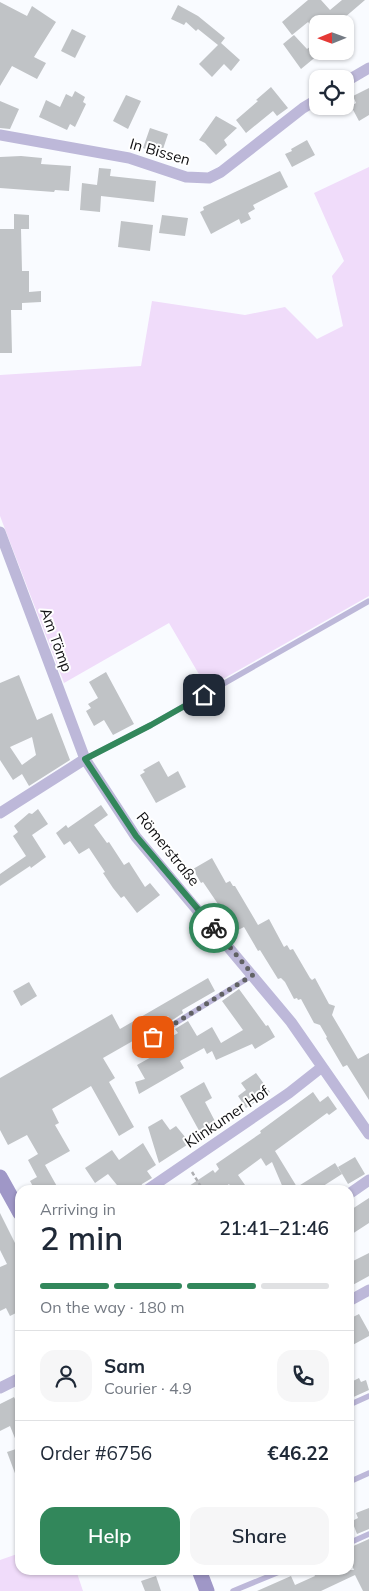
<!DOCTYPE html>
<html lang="en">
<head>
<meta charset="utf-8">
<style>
	:root { --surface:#fff; --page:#f6f6f7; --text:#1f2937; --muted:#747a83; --line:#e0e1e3; --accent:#32875b }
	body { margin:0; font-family:Mulish,sans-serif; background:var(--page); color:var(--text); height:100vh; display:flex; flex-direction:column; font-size:19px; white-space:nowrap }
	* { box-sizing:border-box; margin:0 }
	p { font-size:16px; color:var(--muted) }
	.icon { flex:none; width:28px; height:28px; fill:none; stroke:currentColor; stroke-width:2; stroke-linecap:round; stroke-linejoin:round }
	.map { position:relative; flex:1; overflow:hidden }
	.side { position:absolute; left:15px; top:1185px; width:339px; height:390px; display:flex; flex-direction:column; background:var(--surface); border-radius:15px; box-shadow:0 1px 4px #0004 }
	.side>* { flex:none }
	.needle { width:32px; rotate:269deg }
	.fabs { position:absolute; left:309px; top:15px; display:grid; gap:10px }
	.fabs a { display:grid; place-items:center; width:45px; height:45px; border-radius:10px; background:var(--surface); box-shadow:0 1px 4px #0004; font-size:25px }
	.pin { position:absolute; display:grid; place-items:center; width:42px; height:42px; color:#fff; margin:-21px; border-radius:10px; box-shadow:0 2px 8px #0006 }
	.courier { position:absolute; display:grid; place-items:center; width:50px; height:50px; margin:-25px; border:4px solid #32875b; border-radius:50%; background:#fff; color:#222; box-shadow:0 1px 6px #0007 }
	.overview em { font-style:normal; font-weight:600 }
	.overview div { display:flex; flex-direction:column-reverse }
	.overview { display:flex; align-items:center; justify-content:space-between; height:85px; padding:0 25px }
	h1 { font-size:32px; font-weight:600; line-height:38px }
	.bar { display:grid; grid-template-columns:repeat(4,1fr); gap:8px 5px; align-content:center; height:60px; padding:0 25px }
	.bar i { height:6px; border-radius:4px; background:var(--line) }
	.bar .active { background:var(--accent) }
	.bar p { grid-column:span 4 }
	.line { display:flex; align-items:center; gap:12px; padding:0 25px; border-top:1px solid var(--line) }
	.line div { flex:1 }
	.round { display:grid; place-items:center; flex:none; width:52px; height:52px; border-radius:15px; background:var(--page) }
	.button { display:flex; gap:10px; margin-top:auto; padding:10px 25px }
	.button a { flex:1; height:58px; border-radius:15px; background:var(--accent); color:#fff; font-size:20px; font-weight:600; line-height:58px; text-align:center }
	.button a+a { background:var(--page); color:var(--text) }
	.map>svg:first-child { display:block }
	.green { fill:#f0dcfa }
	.building { fill:#c0c3c6; fill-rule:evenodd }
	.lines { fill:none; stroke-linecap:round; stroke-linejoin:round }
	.path { stroke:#adaeb2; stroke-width:2.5; stroke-dasharray:4 2.5; stroke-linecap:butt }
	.service { stroke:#bdb8d9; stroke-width:5.5 }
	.minor { stroke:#bdb8d9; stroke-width:11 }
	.secondary { stroke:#9f97c7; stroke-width:15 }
	.done { stroke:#616264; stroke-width:5; stroke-dasharray:0 9 }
	.route { stroke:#32875b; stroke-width:6 }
	.labels { text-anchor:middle; stroke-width:4; stroke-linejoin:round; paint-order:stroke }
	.street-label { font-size:15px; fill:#0f0f11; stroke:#fff }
</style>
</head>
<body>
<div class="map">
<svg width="369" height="1591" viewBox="0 0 369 1591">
	<rect width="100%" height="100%" fill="#f9fbff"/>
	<path class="green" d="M369 167V596L207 688 169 623 64 683 0 516V375L141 366 152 301 245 315 285 307 317 339 343 326 332 276 344 261 314 193Z
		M20 1553V1570H76L83 1591H0V1560Z"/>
	<path class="building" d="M308 0H321L330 10 342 0H365L337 24H310L308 22 292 35 282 22Z
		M0 2 27 16 32 6 56 22 34 57 46 63 37 79 12 66 0 86Z
		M178 5 198 16 225 38 221 43 240 60 231 71 224 64 212 77 199 64 218 45 198 29 196 31 186 22 184 25 171 19Z
		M72 29 86 36 75 58 61 51Z
		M294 35 307 49 318 41V55L301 69 283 44Z
		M271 87 288 108 277 116 273 111 246 133 236 120 258 101 256 100Z
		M369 88V115L359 121 351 106 356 103 353 96Z
		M75 91 85 97 83 102 86 104 75 127 70 124 67 130 39 117 46 100 60 107 66 94 72 97Z
		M126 95 141 101 128 129 113 121Z
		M0 101 19 109 10 129 0 128Z
		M216 116 237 128 224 140 227 145 216 155 205 143 199 140Z
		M150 128 168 134 161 155 143 148Z
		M307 140 315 155 292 167 285 154 292 151 291 149Z
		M21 156 42 158 41 164 71 166 69 191 55 190 54 192 0 188V157Z
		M99 168 111 169 110 176 156 181 154 202 101 196 100 212 80 210 82 183 97 185Z
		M280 171 288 187 253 205 255 209 248 213 251 219 241 224 239 219 211 234 200 212 204 210 203 207Z
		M14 214 29 215V229H21L22 271H29V292L41 291V302L22 303V310H11L12 353H0V229H14Z
		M162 215 188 218 185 236 159 233Z
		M121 221 153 225 150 251 118 247Z
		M106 672 134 724 113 735 104 720 94 726 86 711 91 708 88 704 98 698 89 682Z
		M19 675 37 720 52 713 70 760 29 786 22 774 13 780 0 760V683ZM32 737 36 755 22 765 10 747Z
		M159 761 168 777 178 771 186 787 156 803 140 775 145 772 143 770Z
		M101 805 108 815 94 825 107 843 109 842 124 865 129 862 145 887 150 883 160 895 137 913 124 896 121 898 113 888 103 873 105 872 89 848 79 854 70 841 64 845 56 833 66 825 68 828Z
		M38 809 48 824 32 835 46 857 31 868 30 866 0 886V874L26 856 13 836 18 832 14 826 29 813 32 814Z
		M212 858 226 883 230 881 233 886H235L258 925 269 919 284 947 287 945 290 950 293 949 310 978 312 980 315 978 329 1004 335 1006 332 1015 358 1059 369 1053V1100L347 1065 343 1067 326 1038 327 1037 320 1025 314 1023 301 999 298 1000 297 998 294 999 285 982 281 978 278 979 260 950 258 951 244 927 238 930 224 905 220 907 203 882 201 883 193 869Z
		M208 978 215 991 182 1010 183 1013 171 1021 168 1016 143 1031 145 1034 103 1058 115 1078 109 1082 134 1127 119 1136 91 1086 52 1109 59 1123 55 1125 70 1151 45 1165 59 1190H35L30 1181 37 1177 28 1160 38 1154 27 1135 8 1145 0 1130V1078L112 1014 120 1029Z
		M29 982 37 996 21 1006 13 991Z
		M239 989 266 1026 268 1025 275 1037 255 1049 252 1044 216 1060 212 1051 207 1054 204 1048 180 1061 184 1068 139 1094 135 1082 145 1079 137 1065 171 1046 167 1039 178 1033 175 1029 188 1021 197 1036 212 1027 221 1043 243 1030 222 1001Z
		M256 1073 270 1092 246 1108 238 1096 246 1090 241 1083Z
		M204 1082 212 1098 205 1102 218 1127 202 1136 180 1096Z
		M313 1092 320 1102 328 1096 337 1109 329 1115 327 1113 275 1151 297 1187 335 1163 342 1174 317 1190H284L272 1162 266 1166 261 1158 238 1175 245 1185 238 1190H233L229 1184 221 1190H183L213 1170 215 1173 219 1169 216 1164 261 1133 260 1131Z
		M162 1119 170 1130 176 1126 190 1143 159 1163 148 1127Z
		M143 1143 156 1165 147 1171 152 1178 142 1184 140 1190H121L108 1174 95 1183 85 1168 112 1150 119 1160Z
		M355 1157 365 1174 348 1184 338 1167Z
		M369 1198V1223L349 1236V1211Z
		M0 1213 20 1253V1311L10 1316 6 1308 0 1311V1267L7 1264 0 1250Z
		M369 1253V1276L349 1287V1263Z
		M359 1314 369 1332V1336L349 1347V1319Z
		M359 1378 361 1382 366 1380 369 1390 349 1399V1383Z
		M14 1397 20 1409 19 1484 7 1452 19 1448 10 1426 0 1431V1404Z
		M369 1508V1529L357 1534 352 1521 358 1518 356 1513Z
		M369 1539V1591H363L355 1575 321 1591H257L291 1576 295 1585 315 1576 312 1570H354L349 1558V1548Z
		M156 1576 161 1591H145L141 1581Z"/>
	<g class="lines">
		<path class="path" d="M192 1172 203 1190"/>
		<path class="service" d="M85 759 151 725 369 601
			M137 1047 253 975
			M349 1405 369 1396
			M349 1482 369 1473
			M349 1543 369 1534
			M233 1591 284 1570"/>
		<path class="minor" d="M345 82 369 68
			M0 135 129 158 186 177 209 178 221 172 303 108 318 99
			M0 532 85 759 136 837 291 1022 369 1134
			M0 813 85 759
			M147 1190 289 1093 322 1067
			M349 1194 369 1180
			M349 1301 369 1290
			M0 1388 20 1378"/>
		<path class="secondary" d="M0 1177 20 1213
			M199 1570 207 1591"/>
	</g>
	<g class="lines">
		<path class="done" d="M153 1037 253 975 214 928"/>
		<path class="route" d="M204 695 151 725 85 759 136 836 214 928"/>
	</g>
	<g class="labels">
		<g class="street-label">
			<text transform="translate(160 152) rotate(16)" y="5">In Bissen</text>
			<text transform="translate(56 640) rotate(70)" y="5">Am Tömp</text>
			<text transform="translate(168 849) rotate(51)" y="5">Römerstraße</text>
			<text transform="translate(227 1117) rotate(-34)" y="5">Klinkumer Hof</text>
		</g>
	</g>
</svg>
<div class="fabs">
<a><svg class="needle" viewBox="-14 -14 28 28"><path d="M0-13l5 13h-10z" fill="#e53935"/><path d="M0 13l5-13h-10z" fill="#747a83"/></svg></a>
<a><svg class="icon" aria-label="locate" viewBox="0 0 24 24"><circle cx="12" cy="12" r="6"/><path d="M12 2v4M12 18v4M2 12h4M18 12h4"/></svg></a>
</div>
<div class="pin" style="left:153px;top:1037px;background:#ea580c"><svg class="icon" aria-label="bag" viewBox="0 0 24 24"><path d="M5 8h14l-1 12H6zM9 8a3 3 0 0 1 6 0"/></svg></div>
<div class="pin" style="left:204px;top:695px;background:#1f2937"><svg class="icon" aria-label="home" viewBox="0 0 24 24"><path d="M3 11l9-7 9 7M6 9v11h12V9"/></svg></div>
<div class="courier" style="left:214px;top:928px"><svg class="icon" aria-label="bike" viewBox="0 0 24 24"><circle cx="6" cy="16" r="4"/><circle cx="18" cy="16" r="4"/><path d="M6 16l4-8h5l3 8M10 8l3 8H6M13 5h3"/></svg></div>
<section class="side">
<div class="overview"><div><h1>2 min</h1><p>Arriving in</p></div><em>21:41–21:46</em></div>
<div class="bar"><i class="active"></i><i class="active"></i><i class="active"></i><i></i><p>On the way · 180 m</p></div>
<div class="line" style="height:90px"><a class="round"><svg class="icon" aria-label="person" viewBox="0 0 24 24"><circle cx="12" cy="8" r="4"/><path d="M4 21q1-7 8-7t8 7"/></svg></a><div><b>Sam</b><p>Courier · 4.9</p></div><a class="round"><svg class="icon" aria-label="phone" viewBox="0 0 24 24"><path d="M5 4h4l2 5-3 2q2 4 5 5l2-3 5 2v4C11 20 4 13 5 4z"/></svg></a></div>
<div class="line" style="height:65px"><div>Order #6756</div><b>€46.22</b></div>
<div class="button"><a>Help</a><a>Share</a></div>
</section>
</div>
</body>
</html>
